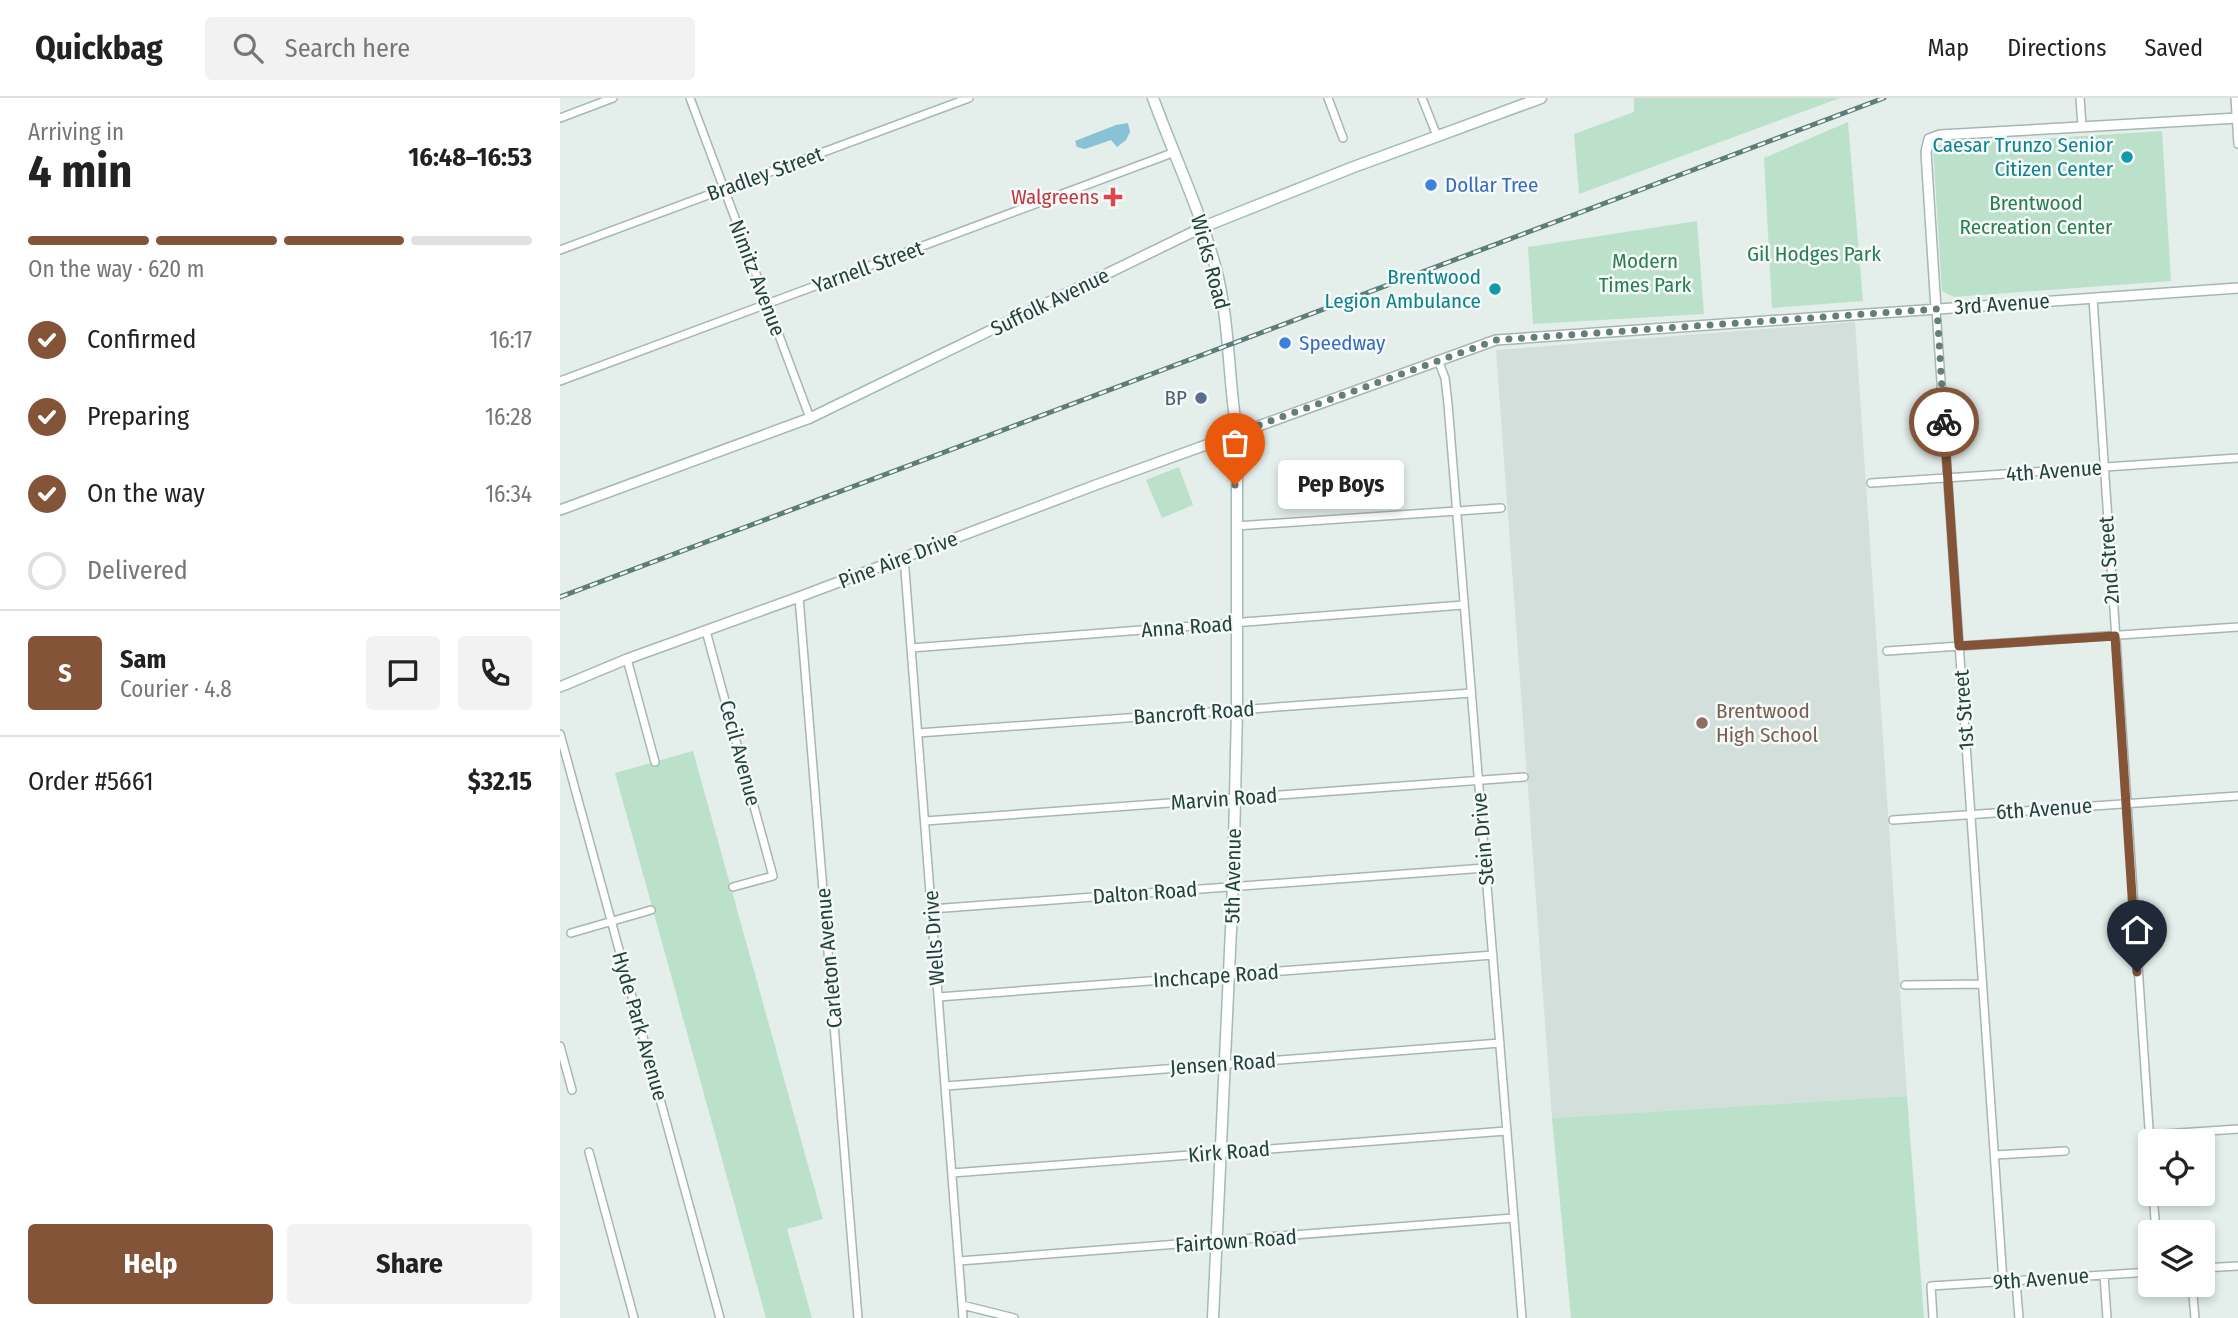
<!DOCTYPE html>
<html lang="en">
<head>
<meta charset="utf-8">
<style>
	:root { --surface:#fff; --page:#f2f2f2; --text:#222; --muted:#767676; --line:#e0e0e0; --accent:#845439 }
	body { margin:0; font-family:"Fira Sans Condensed",sans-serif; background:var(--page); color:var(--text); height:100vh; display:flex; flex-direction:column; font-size:26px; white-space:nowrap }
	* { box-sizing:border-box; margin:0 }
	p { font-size:23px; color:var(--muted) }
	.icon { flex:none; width:38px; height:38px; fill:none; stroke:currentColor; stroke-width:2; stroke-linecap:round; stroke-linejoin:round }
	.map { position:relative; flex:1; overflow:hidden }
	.panel { display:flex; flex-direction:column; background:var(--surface); width:560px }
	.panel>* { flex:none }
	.buttons { position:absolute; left:1578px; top:1031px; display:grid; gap:14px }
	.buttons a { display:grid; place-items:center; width:77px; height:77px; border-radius:7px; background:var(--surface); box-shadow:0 4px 10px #0003; font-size:35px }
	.pin { position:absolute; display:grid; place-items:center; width:60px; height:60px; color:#fff; margin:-72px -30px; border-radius:50% 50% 50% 0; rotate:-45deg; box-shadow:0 0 7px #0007 }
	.pin .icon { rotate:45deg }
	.courier { position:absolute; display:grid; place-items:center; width:70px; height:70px; margin:-35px; border:5px solid #845439; border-radius:50%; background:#fff; color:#222; box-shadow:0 2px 9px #0007 }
	.bubble { position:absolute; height:49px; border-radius:7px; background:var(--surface); box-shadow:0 4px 10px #0003; font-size:23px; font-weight:700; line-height:49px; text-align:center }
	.head em { font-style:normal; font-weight:700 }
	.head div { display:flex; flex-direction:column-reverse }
	.head { display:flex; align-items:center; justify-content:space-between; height:119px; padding:0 28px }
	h1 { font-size:46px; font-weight:700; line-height:52px }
	.bar { display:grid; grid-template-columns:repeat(4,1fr); gap:10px 7px; align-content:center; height:84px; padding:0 28px }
	.bar i { height:9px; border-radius:5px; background:var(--line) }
	.bar .current { background:var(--accent) }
	.bar p { grid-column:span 4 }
	.line { display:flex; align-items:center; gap:18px; padding:0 28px; border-top:2px solid var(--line) }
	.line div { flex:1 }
	.round { display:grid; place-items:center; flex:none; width:74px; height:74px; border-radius:7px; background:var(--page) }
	ol { padding:0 28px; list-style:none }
	li { display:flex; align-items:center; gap:21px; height:77px }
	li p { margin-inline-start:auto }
	li .icon { padding:7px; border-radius:50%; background:var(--accent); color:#fff; stroke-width:4 }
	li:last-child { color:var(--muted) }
	li i { width:38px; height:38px; border:4px solid var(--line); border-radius:50% }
	.primary-button { display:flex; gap:14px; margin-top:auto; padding:14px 28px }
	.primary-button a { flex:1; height:80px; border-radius:7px; background:var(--accent); color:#fff; font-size:28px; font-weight:700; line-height:80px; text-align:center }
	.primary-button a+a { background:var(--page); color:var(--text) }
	header { display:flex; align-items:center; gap:42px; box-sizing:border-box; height:98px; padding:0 35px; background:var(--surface); border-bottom:2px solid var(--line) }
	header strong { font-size:33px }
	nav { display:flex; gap:38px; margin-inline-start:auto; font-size:24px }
	.search { width:490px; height:63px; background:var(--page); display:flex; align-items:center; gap:18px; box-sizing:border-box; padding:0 24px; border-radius:7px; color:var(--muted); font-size:26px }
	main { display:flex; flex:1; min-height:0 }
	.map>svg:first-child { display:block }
	.built { fill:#d2dfda }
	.green { fill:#bce1ca }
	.water { fill:#89c1d7 }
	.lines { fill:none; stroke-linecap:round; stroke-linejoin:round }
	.minor-casing { stroke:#a6b7b3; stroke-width:10 }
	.tertiary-casing { stroke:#a6b7b3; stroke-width:12 }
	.secondary-casing { stroke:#a2bbb5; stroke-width:13 }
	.minor { stroke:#fff; stroke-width:7 }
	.tertiary { stroke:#fff; stroke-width:9 }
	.secondary { stroke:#fff; stroke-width:10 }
	.rail-casing { stroke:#5d7d78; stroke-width:5 }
	.rail { stroke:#f5faf8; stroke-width:2.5; stroke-dasharray:8; stroke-linecap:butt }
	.done { stroke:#667e7a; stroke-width:7; stroke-dasharray:0 12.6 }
	.route { stroke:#845439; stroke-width:9 }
	.culture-dot { fill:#0f9aa8; stroke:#f5faf8; stroke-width:2.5 }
	.shop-dot { fill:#3f7fe0; stroke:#f5faf8; stroke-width:2.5 }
	.health-dot { fill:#e0444e; stroke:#f5faf8; stroke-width:2.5 }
	.service-dot { fill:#5c6f8a; stroke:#f5faf8; stroke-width:2.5 }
	.education-dot { fill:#8d6e63; stroke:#f5faf8; stroke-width:2.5 }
	.labels { text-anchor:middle; stroke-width:5; stroke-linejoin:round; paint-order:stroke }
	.culture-label { font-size:21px; fill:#0d838f; stroke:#f5faf8; text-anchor:end }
	.street-label { font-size:21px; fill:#22423d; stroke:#f5faf8 }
	.shop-label { font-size:21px; fill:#366cbe; stroke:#f5faf8; text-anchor:start }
	.health-label { font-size:21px; fill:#be3a42; stroke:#f5faf8; text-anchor:end }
	.park-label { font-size:21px; fill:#297c53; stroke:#f5faf8 }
	.service-label { font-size:21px; fill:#4e5e75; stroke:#f5faf8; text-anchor:end }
	.education-label { font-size:21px; fill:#785e54; stroke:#f5faf8; text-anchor:start }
</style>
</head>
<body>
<header>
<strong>Quickbag</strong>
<div class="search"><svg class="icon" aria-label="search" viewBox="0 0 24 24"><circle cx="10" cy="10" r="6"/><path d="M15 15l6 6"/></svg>Search here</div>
<nav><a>Map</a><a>Directions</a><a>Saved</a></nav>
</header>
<main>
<section class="panel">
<div class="head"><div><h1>4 min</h1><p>Arriving in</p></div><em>16:48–16:53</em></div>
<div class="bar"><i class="current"></i><i class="current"></i><i class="current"></i><i></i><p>On the way · 620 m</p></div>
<ol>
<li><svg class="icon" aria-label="check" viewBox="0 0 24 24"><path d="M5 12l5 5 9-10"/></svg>Confirmed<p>16:17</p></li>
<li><svg class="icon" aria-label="check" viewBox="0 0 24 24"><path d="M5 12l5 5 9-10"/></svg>Preparing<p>16:28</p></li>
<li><svg class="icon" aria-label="check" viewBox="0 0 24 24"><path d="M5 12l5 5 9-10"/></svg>On the way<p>16:34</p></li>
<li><i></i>Delivered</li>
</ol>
<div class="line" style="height:126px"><b class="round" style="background:var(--accent);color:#fff">S</b><div><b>Sam</b><p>Courier · 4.8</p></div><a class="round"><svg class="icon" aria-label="chat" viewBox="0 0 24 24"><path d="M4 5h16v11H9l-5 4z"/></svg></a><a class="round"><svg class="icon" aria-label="phone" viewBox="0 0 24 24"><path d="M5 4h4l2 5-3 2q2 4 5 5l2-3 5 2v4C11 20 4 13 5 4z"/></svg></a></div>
<div class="line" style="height:91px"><div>Order #5661</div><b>$32.15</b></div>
<div class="primary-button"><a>Help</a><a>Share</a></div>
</section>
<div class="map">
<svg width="1678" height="1220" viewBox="0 0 1678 1220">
	<rect width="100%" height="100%" fill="#e4eeeb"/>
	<path class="built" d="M1295 224 1347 998 992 1020 936 252Z"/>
	<path class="green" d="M1074 0H1280L1019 96 1014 36 1074 14Z
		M1288 24 1303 203 1212 210 1204 60Z
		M1602 33 1611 183 1394 199 1382 193 1373 49 1379 47Z
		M1137 123 1144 216 973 226 968 149Z
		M619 369 633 407 602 420 586 382Z
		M133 653 263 1121 227 1131 252 1220H206L55 675Z
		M1347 998 1364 1220H1011L992 1020Z"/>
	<path class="water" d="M568 25 570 34 566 42 557 49 551 42 525 51 517 49 515 43 556 27Z"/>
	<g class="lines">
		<g class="minor-casing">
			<path id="minor" d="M130 0 250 320
				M768 0 783 40
				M862 0 877 38
				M1520 0 1522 28
				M1675 0 1678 46
				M0 20 53 0
				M0 152 409 0
				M1533 200 1591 1060
				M1376 211 1443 1183
				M878 262 885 280 888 306 962 1220
				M0 283 615 54
				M1311 385 1678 360
				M676 428 941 410
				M344 459 403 1220
				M239 499 298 1220
				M146 533 213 778 173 789
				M351 550 903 507
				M1327 553 1678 529
				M67 561 95 664
				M358 635 911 595
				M0 636 160 1220
				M1333 722 1678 698
				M365 723 964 679
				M371 811 925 770
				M11 835 91 812
				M1345 887 1422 886
				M378 899 933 857
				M0 948 12 992
				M386 988 940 945
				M1589 1037 1678 1031
				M29 1054 74 1220
				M1435 1057 1505 1053
				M392 1075 946 1033
				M1593 1096 1596 1134
				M399 1163 953 1120
				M1643 1170 1678 1168
				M1544 1177 1547 1220
				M1456 1183 1459 1220
				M1632 1186 1635 1220
				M402 1207 454 1220
				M1373 1220 1371 1188 1591 1174"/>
		</g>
		<g class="tertiary-casing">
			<path id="tertiary" d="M1376 211 1366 54 1369 41 1380 37 1678 20
				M0 412 250 320 643 129
				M0 589 67 561 239 499 541 385 936 242 1678 190"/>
		</g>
		<g class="secondary-casing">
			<path id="secondary" d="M593 0C614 57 640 112 656 171 670 225 668 281 677 335V612L673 788 653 1220
				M643 129 791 70 981 0"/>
		</g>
		<use href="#minor" class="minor"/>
		<use href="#tertiary" class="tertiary"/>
		<use href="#secondary" class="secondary"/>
		<g class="rail-casing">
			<path id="rail" d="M0 499 1324 0"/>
		</g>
		<use href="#rail" class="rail"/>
	</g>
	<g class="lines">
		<path class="done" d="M675 387 677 335 936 242 1377 211 1384 324"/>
		<path class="route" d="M1384 324 1399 548 1555 538 1577 874"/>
	</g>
	<g class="culture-dot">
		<circle cx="1567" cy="59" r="7"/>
		<circle cx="935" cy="191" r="7"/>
	</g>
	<g class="shop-dot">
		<circle cx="871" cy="87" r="7"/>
		<circle cx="725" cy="245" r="7"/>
	</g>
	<path class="health-dot" d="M549.5 88.5h7v7h7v7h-7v7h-7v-7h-7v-7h7z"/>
	<circle class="service-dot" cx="641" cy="300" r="7"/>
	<circle class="education-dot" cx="1142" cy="625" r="7"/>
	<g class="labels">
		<g class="culture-label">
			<text x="1553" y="54">Caesar Trunzo Senior<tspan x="1553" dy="24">Citizen Center</tspan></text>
			<text x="921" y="186">Brentwood<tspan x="921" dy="24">Legion Ambulance</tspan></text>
		</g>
		<g class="street-label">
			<text transform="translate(205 76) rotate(-20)" y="7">Bradley Street</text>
			<text transform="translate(650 164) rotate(75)" y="7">Wicks Road</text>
			<text transform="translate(308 169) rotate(-20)" y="7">Yarnell Street</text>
			<text transform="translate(197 180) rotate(69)" y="7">Nimitz Avenue</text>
			<text transform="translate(490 204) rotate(-26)" y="7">Suffolk Avenue</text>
			<text transform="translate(1442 206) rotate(-4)" y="7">3rd Avenue</text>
			<text transform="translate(1494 373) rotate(-4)" y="7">4th Avenue</text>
			<text transform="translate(338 462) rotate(-21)" y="7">Pine Aire Drive</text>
			<text transform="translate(1549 462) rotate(-94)" y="7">2nd Street</text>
			<text transform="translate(627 529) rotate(-4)" y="7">Anna Road</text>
			<text transform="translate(1404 612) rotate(-94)" y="7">1st Street</text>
			<text transform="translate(634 615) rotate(-4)" y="7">Bancroft Road</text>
			<text transform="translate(180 655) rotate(75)" y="7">Cecil Avenue</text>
			<text transform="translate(664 701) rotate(-4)" y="7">Marvin Road</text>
			<text transform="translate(1484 711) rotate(-4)" y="7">6th Avenue</text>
			<text transform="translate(923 741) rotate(-95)" y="7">Stein Drive</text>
			<text transform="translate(673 778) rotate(-89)" y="7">5th Avenue</text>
			<text transform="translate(585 795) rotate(-4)" y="7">Dalton Road</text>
			<text transform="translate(374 840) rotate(-94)" y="7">Wells Drive</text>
			<text transform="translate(269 860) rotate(-95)" y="7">Carleton Avenue</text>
			<text transform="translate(656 878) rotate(-4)" y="7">Inchcape Road</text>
			<text transform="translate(80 928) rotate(74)" y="7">Hyde Park Avenue</text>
			<text transform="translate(663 966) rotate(-4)" y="7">Jensen Road</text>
			<text transform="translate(669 1054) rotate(-5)" y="7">Kirk Road</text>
			<text transform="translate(676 1143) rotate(-4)" y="7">Fairtown Road</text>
			<text transform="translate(1481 1181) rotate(-4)" y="7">9th Avenue</text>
		</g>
		<g class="shop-label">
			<text x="885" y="94">Dollar Tree</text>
			<text x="739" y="252">Speedway</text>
		</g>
		<g class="health-label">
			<text x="539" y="106">Walgreens</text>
		</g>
		<g class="park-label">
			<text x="1476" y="112">Brentwood<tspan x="1476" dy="24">Recreation Center</tspan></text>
			<text x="1254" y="163">Gil Hodges Park</text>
			<text x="1085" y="170">Modern<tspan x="1085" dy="24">Times Park</tspan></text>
		</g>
		<g class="service-label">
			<text x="627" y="307">BP</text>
		</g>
		<g class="education-label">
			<text x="1156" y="620">Brentwood<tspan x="1156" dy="24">High School</tspan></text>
		</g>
	</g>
</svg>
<div class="buttons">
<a><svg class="icon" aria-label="locate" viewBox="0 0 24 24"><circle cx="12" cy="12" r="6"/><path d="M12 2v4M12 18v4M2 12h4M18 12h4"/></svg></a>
<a><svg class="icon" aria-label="layers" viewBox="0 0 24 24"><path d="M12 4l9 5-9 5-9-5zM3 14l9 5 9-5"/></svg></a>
</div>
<div class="pin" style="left:675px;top:387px;background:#ea580c"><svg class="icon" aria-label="bag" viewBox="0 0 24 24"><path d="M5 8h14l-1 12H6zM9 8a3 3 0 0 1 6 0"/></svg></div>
<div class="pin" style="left:1577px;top:874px;background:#1f2937"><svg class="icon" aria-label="home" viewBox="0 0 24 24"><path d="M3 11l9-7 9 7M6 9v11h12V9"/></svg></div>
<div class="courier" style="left:1384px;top:324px"><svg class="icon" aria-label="bike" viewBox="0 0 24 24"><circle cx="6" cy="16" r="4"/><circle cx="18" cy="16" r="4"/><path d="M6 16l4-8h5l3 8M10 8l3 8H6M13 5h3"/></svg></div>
<div class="bubble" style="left:718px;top:362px;width:126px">Pep Boys</div>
</div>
</main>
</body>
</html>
